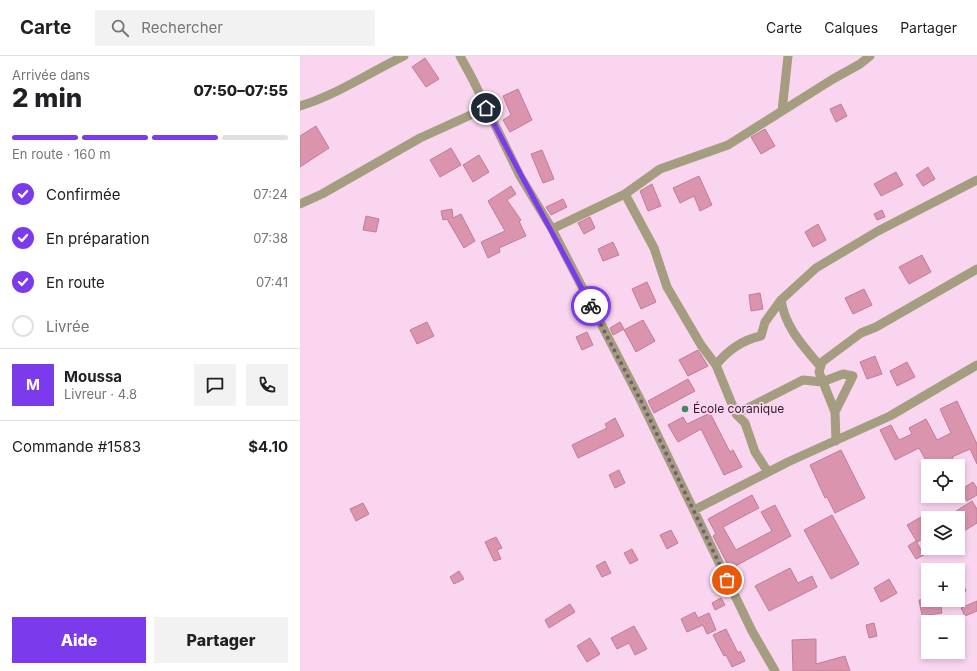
<!DOCTYPE html>
<html lang="fr">
<head>
<meta charset="utf-8">
<style>
	:root { --surface:#fff; --page:#f2f2f2; --text:#202124; --muted:#757577; --line:#e0e0e0; --accent:#7c3aed }
	body { margin:0; font-family:Inter,sans-serif; background:var(--page); color:var(--text); height:100vh; display:flex; flex-direction:column; font-size:15px; white-space:nowrap }
	* { box-sizing:border-box; margin:0 }
	p { font-size:13px; color:var(--muted) }
	.icon { flex:none; width:22px; height:22px; fill:none; stroke:currentColor; stroke-width:2; stroke-linecap:round; stroke-linejoin:round }
	.map { position:relative; flex:1; overflow:hidden }
	.sheet { display:flex; flex-direction:column; background:var(--surface); width:300px }
	.sheet>* { flex:none }
	.buttons { position:absolute; left:621px; top:403px; display:grid; gap:8px }
	.buttons a { display:grid; place-items:center; width:44px; height:44px; border-radius:0px; background:var(--surface); box-shadow:0 2px 6px #0003; font-size:20px }
	.pin { position:absolute; display:grid; place-items:center; width:34px; height:34px; color:#fff; margin:-17px; border:2px solid #fff; border-radius:50%; box-shadow:0 1px 4px #0007 }
	.courier { position:absolute; display:grid; place-items:center; width:40px; height:40px; margin:-20px; border:3px solid #7c3aed; border-radius:50%; background:#fff; color:#222; box-shadow:0 1px 5px #0007 }
	.headline em { font-style:normal; font-weight:800 }
	.headline div { display:flex; flex-direction:column-reverse }
	.headline { display:flex; align-items:center; justify-content:space-between; height:68px; padding:0 12px }
	h1 { font-size:26px; font-weight:800; line-height:30px }
	.bar { display:grid; grid-template-columns:repeat(4,1fr); gap:6px 4px; align-content:center; height:48px; padding:0 12px }
	.bar i { height:5px; border-radius:3px; background:var(--line) }
	.bar .active { background:var(--accent) }
	.bar p { grid-column:span 4 }
	.line { display:flex; align-items:center; gap:10px; padding:0 12px; border-top:1px solid var(--line) }
	.line div { flex:1 }
	.round { display:grid; place-items:center; flex:none; width:42px; height:42px; border-radius:0px; background:var(--page) }
	ol { padding:0 12px; list-style:none }
	li { display:flex; align-items:center; gap:12px; height:44px }
	li p { margin-inline-start:auto }
	li .icon { padding:4px; border-radius:50%; background:var(--accent); color:#fff; stroke-width:4 }
	li:last-child { color:var(--muted) }
	li i { width:22px; height:22px; border:2px solid var(--line); border-radius:50% }
	.cta { display:flex; gap:8px; margin-top:auto; padding:8px 12px }
	.cta a { flex:1; height:46px; border-radius:0px; background:var(--accent); color:#fff; font-size:16px; font-weight:800; line-height:46px; text-align:center }
	.cta a+a { background:var(--page); color:var(--text) }
	header { display:flex; align-items:center; gap:24px; box-sizing:border-box; height:56px; padding:0 20px; background:var(--surface); border-bottom:1px solid var(--line) }
	header strong { font-size:19px }
	nav { display:flex; gap:22px; margin-inline-start:auto; font-size:14px }
	.search { width:280px; height:36px; background:var(--page); display:flex; align-items:center; gap:10px; box-sizing:border-box; padding:0 14px; border-radius:0px; color:var(--muted); font-size:15px }
	main { display:flex; flex:1; min-height:0 }
	.map>svg:first-child { display:block }
	.building { fill:#db94ae; stroke:#c07c96 }
	.lines { fill:none; stroke-linecap:round; stroke-linejoin:round }
	.street { stroke:#a49d80; stroke-width:9 }
	.done { stroke:#775b71; stroke-width:4; stroke-dasharray:0 7.2 }
	.route { stroke:#7c3aed; stroke-width:5 }
	.poi-dot { fill:#398b5d; stroke:#fad5f0; stroke-width:1.5 }
	.labels { text-anchor:middle; stroke-width:3.5; stroke-linejoin:round; paint-order:stroke }
	.poi-label { font-size:12px; fill:#311a2c; stroke:#fad5f0; text-anchor:start }
</style>
</head>
<body>
<header>
<strong>Carte</strong>
<div class="search"><svg class="icon" aria-label="search" viewBox="0 0 24 24"><circle cx="10" cy="10" r="6"/><path d="M15 15l6 6"/></svg>Rechercher</div>
<nav><a>Carte</a><a>Calques</a><a>Partager</a></nav>
</header>
<main>
<section class="sheet">
<div class="headline"><div><h1>2 min</h1><p>Arrivée dans</p></div><em>07:50–07:55</em></div>
<div class="bar"><i class="active"></i><i class="active"></i><i class="active"></i><i></i><p>En route · 160 m</p></div>
<ol>
<li><svg class="icon" aria-label="check" viewBox="0 0 24 24"><path d="M5 12l5 5 9-10"/></svg>Confirmée<p>07:24</p></li>
<li><svg class="icon" aria-label="check" viewBox="0 0 24 24"><path d="M5 12l5 5 9-10"/></svg>En préparation<p>07:38</p></li>
<li><svg class="icon" aria-label="check" viewBox="0 0 24 24"><path d="M5 12l5 5 9-10"/></svg>En route<p>07:41</p></li>
<li><i></i>Livrée</li>
</ol>
<div class="line" style="height:72px"><b class="round" style="background:var(--accent);color:#fff">M</b><div><b>Moussa</b><p>Livreur · 4.8</p></div><a class="round"><svg class="icon" aria-label="chat" viewBox="0 0 24 24"><path d="M4 5h16v11H9l-5 4z"/></svg></a><a class="round"><svg class="icon" aria-label="phone" viewBox="0 0 24 24"><path d="M5 4h4l2 5-3 2q2 4 5 5l2-3 5 2v4C11 20 4 13 5 4z"/></svg></a></div>
<div class="line" style="height:52px"><div>Commande #1583</div><b>$4.10</b></div>
<div class="cta"><a>Aide</a><a>Partager</a></div>
</section>
<div class="map">
<svg width="677" height="615" viewBox="0 0 677 615">
	<rect width="100%" height="100%" fill="#fad5f0"/>
	<path class="building" d="M125 2 139 23 126 31 112 11Z
		M218 33 232 64 210 76 203 64 211 59 203 40Z
		M541 48 547 60 536 66 530 53Z
		M16 70 29 92 0 111V80Z
		M465 73 475 90 461 98 451 81Z
		M151 92 161 109 140 121 130 104Z
		M242 94 254 123 243 127 231 98Z
		M179 99 189 116 173 126 163 109Z
		M628 111 635 123 623 130 616 119Z
		M596 116 603 129 581 140 574 128Z
		M399 120 412 149 400 155 394 140 380 147 373 132Z
		M352 128 361 150 348 155 340 135Z
		M211 130 216 138 207 144 221 164 219 165 226 180 199 192 200 196 188 202 181 186 205 175 188 145Z
		M263 143 267 151 251 159 246 151Z
		M152 153 153 162 161 158 175 185 164 192 147 163 143 164 141 155Z
		M582 154 585 161 577 164 574 158Z
		M66 160 79 163 76 176 63 174Z
		M290 161 295 172 284 178 278 167Z
		M518 168 526 184 513 191 505 176Z
		M313 186 319 199 303 205 298 193Z
		M622 199 631 216 609 228 599 211Z
		M347 226 356 246 341 253 332 233Z
		M564 233 572 249 553 258 545 242Z
		M460 237 463 253 451 255 449 239Z
		M343 264 355 285 336 296 324 274Z
		M127 266 134 280 117 288 110 274Z
		M320 266 324 273 313 279 310 272Z
		M287 276 293 289 282 294 276 281Z
		M398 294 408 310 388 320 379 304Z
		M575 300 582 318 567 323 560 306Z
		M607 306 615 321 597 330 590 315Z
		M388 323 395 335 354 357 348 345Z
		M657 345 677 388V408L670 393 652 401 657 410H647L644 404 633 410H629L619 392 595 404 580 374 591 369 599 384 612 378 609 372 626 363 637 384 651 377 640 353Z
		M410 357 430 396 433 394 442 411 424 419 401 373 378 386 368 369 383 361 387 368Z
		M315 362 324 380 278 402 272 389 307 372 305 368Z
		M541 394 565 442 535 457 527 441 525 442 510 409Z
		M319 414 325 427 315 432 309 419Z
		M673 426 677 432V439L667 445 660 434Z
		M452 439 459 452 423 471 436 494 472 475 461 456 475 449 491 480 430 513 413 480 416 478 408 463Z
		M672 445 677 453V467L664 475 658 466V462H656L653 457Z
		M63 447 69 458 56 465 50 453Z
		M532 459 559 508 531 523 504 474Z
		M623 460 628 468V480L617 486 607 469Z
		M371 474 378 487 367 493 360 479Z
		M196 481 202 492 197 494 201 503 194 505 185 486Z
		M616 485 624 499 616 503 608 490Z
		M332 493 338 504 330 508 324 497Z
		M305 505 311 517 302 521 296 510Z
		M490 512 498 527 512 520 517 531 469 555 455 530Z
		M159 515 164 523 154 528 150 521Z
		M658 515 666 535 658 538Z
		M589 523 597 537 581 546 574 532Z
		M421 542 425 549 415 554 412 547Z
		M628 543V544H640L642 557 622 560 619 544Z
		M677 545V555L665 560 661 552Z
		M270 548 275 556 249 572 245 564Z
		M395 556 398 562 409 557 416 574 407 578 403 569 387 576 381 563Z
		M574 567 577 580 569 582 566 569Z
		M334 570 347 593 335 599 329 587 317 593 311 582Z
		M426 573 438 597 440 595 445 605 432 611 426 599 424 600 413 579Z
		M290 582 300 598 287 606 277 590Z
		M516 583V608L545 600 550 615H493L492 584Z"/>
	<g class="lines">
		<path class="street" d="M160 0 172 22 220 120 252 173 341 345 452 575 475 615
			M0 50C37 39 70 16 104 0
			M482 55 488 0
			M325 138 360 113 428 89 533 23 560 8 570 0
			M0 148 22 138 120 82 186 52
			M252 173 325 138 354 192 367 231 401 289 416 309 436 358
			M416 309C428 294 442 284 461 280L465 266 481 244
			M520 310C503 290 485 271 481 244L516 212 578 175 677 124
			M535 356 519 316 522 306 561 277 576 271 677 213
			M468 416 455 396 445 367 436 358 503 324 522 326 543 318 553 320 535 356 536 385
			M394 454 490 405 590 360 677 309"/>
	</g>
	<g class="lines">
		<path class="done" d="M291 250 341 345 427 524"/>
		<path class="route" d="M186 52C220 119 257 184 291 250"/>
	</g>
	<circle class="poi-dot" cx="385" cy="353" r="4"/>
	<g class="labels">
		<g class="poi-label">
			<text x="393" y="357">École coranique</text>
		</g>
	</g>
</svg>
<div class="buttons">
<a><svg class="icon" aria-label="locate" viewBox="0 0 24 24"><circle cx="12" cy="12" r="6"/><path d="M12 2v4M12 18v4M2 12h4M18 12h4"/></svg></a>
<a><svg class="icon" aria-label="layers" viewBox="0 0 24 24"><path d="M12 4l9 5-9 5-9-5zM3 14l9 5 9-5"/></svg></a>
<a>+</a>
<a>−</a>
</div>
<div class="pin" style="left:427px;top:524px;background:#ea580c"><svg class="icon" aria-label="bag" viewBox="0 0 24 24"><path d="M5 8h14l-1 12H6zM9 8a3 3 0 0 1 6 0"/></svg></div>
<div class="pin" style="left:186px;top:52px;background:#1f2937"><svg class="icon" aria-label="home" viewBox="0 0 24 24"><path d="M3 11l9-7 9 7M6 9v11h12V9"/></svg></div>
<div class="courier" style="left:291px;top:250px"><svg class="icon" aria-label="bike" viewBox="0 0 24 24"><circle cx="6" cy="16" r="4"/><circle cx="18" cy="16" r="4"/><path d="M6 16l4-8h5l3 8M10 8l3 8H6M13 5h3"/></svg></div>
</div>
</main>
</body>
</html>
